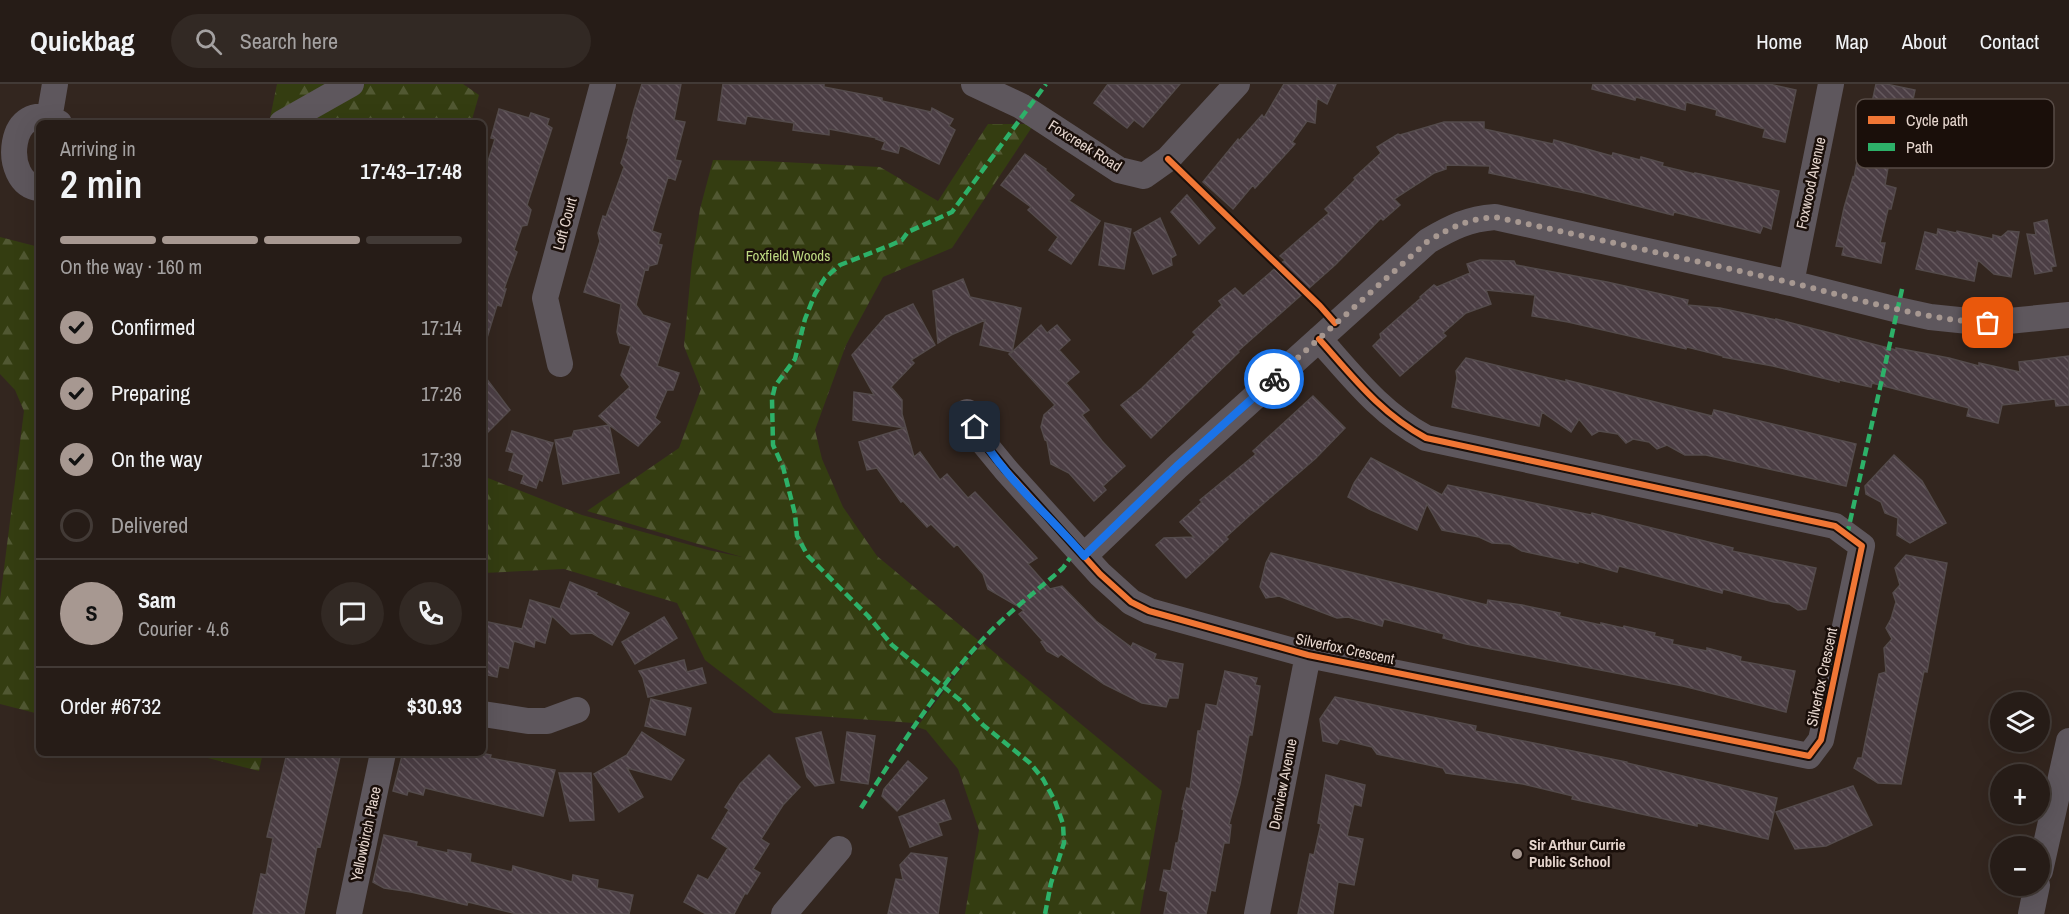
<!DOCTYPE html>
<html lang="en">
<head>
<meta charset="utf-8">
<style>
	:root { --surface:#261c17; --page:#322924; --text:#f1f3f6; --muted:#a4a1a1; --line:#423a36; --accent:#a79891 }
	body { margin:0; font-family:"Archivo Narrow",sans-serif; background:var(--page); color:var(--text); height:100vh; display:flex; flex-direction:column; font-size:22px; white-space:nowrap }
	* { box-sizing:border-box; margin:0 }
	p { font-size:20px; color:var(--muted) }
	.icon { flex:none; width:33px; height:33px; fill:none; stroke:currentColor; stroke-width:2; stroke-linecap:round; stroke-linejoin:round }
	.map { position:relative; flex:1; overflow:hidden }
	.side { position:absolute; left:36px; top:36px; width:450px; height:636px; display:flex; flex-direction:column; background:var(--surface); border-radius:9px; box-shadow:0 6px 24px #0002,0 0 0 2px var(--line) }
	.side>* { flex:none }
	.tools { position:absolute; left:1990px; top:608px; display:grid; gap:12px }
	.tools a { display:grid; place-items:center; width:60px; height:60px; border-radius:50%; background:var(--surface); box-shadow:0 6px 24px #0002,0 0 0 2px var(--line); font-size:30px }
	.pin { position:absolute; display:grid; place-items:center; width:51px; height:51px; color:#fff; margin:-26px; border-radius:12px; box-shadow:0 3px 9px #0006 }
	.courier { position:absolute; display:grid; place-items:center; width:60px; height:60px; margin:-30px; border:4px solid #1a73e8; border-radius:50%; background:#fff; color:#222; box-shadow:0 2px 8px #0007 }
	.head em { font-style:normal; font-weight:600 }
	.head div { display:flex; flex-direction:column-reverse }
	.head { display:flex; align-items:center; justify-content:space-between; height:102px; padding:0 24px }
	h1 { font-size:39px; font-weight:600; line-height:45px }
	.bar { display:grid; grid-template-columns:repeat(4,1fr); gap:9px 6px; align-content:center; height:72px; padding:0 24px }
	.bar i { height:8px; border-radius:4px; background:var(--line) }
	.bar .on { background:var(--accent) }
	.bar p { grid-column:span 4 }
	.line { display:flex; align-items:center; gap:15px; padding:0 24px; border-top:2px solid var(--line) }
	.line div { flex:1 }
	.round { display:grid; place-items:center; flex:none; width:63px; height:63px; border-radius:32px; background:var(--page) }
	ol { padding:0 24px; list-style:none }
	li { display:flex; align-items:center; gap:18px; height:66px }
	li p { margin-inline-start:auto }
	li .icon { padding:6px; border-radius:50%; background:var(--accent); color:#111; stroke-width:4 }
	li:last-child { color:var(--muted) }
	li i { width:33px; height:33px; border:3px solid var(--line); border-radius:50% }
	header { display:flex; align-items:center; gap:36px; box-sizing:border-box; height:84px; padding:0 30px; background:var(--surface); border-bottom:2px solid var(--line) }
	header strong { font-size:28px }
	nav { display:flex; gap:33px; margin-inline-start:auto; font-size:21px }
	.search { width:420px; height:54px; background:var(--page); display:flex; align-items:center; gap:15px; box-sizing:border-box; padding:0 21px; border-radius:33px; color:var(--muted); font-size:22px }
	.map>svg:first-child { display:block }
	.forest { fill:url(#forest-firs) }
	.building { fill:url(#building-back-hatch); stroke:#544b4c; stroke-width:1.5 }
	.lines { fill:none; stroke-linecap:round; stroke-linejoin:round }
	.minor { stroke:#5e575d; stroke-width:26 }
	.quiet { stroke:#2db169; stroke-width:4.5; stroke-dasharray:9 4.5; stroke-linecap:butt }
	.cycleway-casing { stroke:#1a0f0a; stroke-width:10 }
	.cycleway { stroke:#f07635; stroke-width:6 }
	.done { stroke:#a79891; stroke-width:6; stroke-dasharray:0 10.8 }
	.route { stroke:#1a73e8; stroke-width:8 }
	.poi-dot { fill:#a79891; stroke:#1a0f0a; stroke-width:2 }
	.labels { text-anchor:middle; stroke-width:5; stroke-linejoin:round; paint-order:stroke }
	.street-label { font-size:15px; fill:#e6d6ce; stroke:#1a0f0a }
	.park-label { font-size:15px; fill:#bed982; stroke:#1a0f0a }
	.poi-label { font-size:15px; font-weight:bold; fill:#e6d6ce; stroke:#1a0f0a; text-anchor:start }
	.key { fill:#1a0f0a; stroke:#574b45; stroke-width:1.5 }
	.key-label { font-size:16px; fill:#e6d6ce }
</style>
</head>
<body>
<header>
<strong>Quickbag</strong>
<div class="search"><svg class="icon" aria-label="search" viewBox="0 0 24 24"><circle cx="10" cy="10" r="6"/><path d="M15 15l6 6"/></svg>Search here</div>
<nav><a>Home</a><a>Map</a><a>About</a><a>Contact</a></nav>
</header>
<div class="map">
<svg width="2069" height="830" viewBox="0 0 2069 830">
	<defs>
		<pattern id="forest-firs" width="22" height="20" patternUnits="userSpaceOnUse" patternTransform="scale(1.5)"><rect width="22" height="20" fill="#343d11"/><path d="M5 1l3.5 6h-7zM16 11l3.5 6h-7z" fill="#515832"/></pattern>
		<pattern id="building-back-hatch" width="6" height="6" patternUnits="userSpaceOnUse" patternTransform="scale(1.5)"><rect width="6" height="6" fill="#4b3e44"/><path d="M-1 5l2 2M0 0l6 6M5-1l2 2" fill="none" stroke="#65595e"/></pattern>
	</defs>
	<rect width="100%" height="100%" fill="#33261f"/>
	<path class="forest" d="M277 0H463L479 11 471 39H269Z
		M988 40H1034L952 164 883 193 846 261 815 346 822 375 843 423 877 472 979 557 914 639 774 629 705 576 677 519 564 485 483 489V392L582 431 708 466 742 473 587 427 679 364 701 305 684 262 692 177 700 125 713 76 764 77 880 83 938 117Z
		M0 153 39 163V630L0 620V516L24 327 15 306 0 290Z
		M983 559 1162 707 1140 830H965L979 746 958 685 926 646 917 643 966 578Z
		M188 669H263L259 687Z"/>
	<path class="building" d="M642 0H681L674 36 685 38 675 76 681 77 675 96 668 93 652 147 661 150 658 160 662 161 657 180 649 182 648 186 645 185 636 221 643 231 670 240 657 282 679 289 673 306H667L655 334 660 338 638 362 609 341 619 389 563 400 555 356 572 353 574 347 609 341 599 332 630 303 621 291 631 262 620 259 617 248 621 220 584 208 600 157 598 149 603 132 606 133 624 83 621 79 629 54H627L634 26Z
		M723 0H824V3L882 14V17L931 28 932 24 953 35 949 42 955 46 939 80 900 61 898 69 882 65 885 58 876 55 877 54 829 45V51L793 46 794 39 747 32 745 40 718 36Z
		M1108 0H1180L1143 43 1134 36 1127 44 1094 19Z
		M1284 0H1336L1327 20 1317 14 1315 39 1307 37 1292 58 1295 60 1255 104 1253 101 1233 125 1203 98 1238 55 1239 57 1262 31 1264 34Z
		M1593 0H1769L1796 6 1785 58 1763 53 1765 45 1716 31 1717 26 1686 18 1685 26 1636 13 1635 16 1592 5Z
		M1876 0H1886L1915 6 1911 25 1904 24 1897 52 1901 53 1900 57 1906 61 1904 75 1890 72 1885 101 1896 104 1891 125H1888L1880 159H1885L1881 179 1842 171 1844 163 1836 162 1844 124 1853 93 1854 94 1866 29 1870 28Z
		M499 25 529 34 531 29 549 35 547 41 552 44 527 121 531 126 527 141 522 142 514 166 517 168 504 205H506L501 222 497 221 486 257 483 256V102L487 91 484 90 495 55 491 54Z
		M1444 38H1484V45L1553 60 1554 56 1612 72 1613 69 1640 76 1641 73 1663 79 1662 82 1695 90V89L1779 107 1771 145 1763 142 1760 149 1674 128 1673 131 1585 109 1489 89 1490 82 1446 81V85L1434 89 1394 115 1400 121 1383 136 1381 134 1335 181 1238 267 1239 268 1151 354 1121 321 1142 304 1196 251 1193 248 1222 221 1219 217 1235 204 1243 212 1285 176 1280 172 1329 129 1325 125 1355 96 1354 94 1381 69 1377 63 1398 50 1400 51Z
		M1025 70 1046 85 1045 86 1074 111 1069 117 1100 137 1071 180 1049 166 1058 153 1028 126 1031 123 1001 101Z
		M1187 111 1215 144 1199 160 1171 128Z
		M1160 134 1176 171 1171 174 1172 181 1153 190 1134 149Z
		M2047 136 2056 182 2051 183 2052 187 2035 190 2027 150 2036 151 2034 139Z
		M1105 139 1131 145 1124 185 1099 181Z
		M1938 145 1956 149 1957 147 1993 155V151L2001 153 2008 147 2019 148 2011 193 1994 190 1978 176 1974 197 1916 185 1925 148 1937 151Z
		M1480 176 1514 177 1516 181 1607 198 1688 216 1687 221 1720 224 1776 236V235L1896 266V264L1949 274 1979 282V279L2020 288 2019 278 2069 272V321L2056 322 2055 315 2002 321 1998 339 1967 332 1969 324 1872 299 1871 303 1839 296V298L1773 282 1723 273V272L1687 263 1686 265 1568 238 1532 232 1535 211 1486 206 1491 220 1466 229 1443 249 1446 252 1400 292 1373 262 1381 254 1380 250 1421 214 1420 213 1434 201 1437 203 1470 189 1467 180Z
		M963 195 970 213 1021 224 1012 268 1041 241 1047 249 1057 241 1070 256 1059 266 1079 288 1066 299 1089 326 1082 331 1102 357 1125 382 1103 402 1106 406 1094 417 1069 389 1051 380 1047 357 1045 356 1041 343 1044 331 1055 321 1009 270 1011 268 980 261 985 236 951 251 938 259 933 207Z
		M913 220 935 261 911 276 914 279 891 303 902 316V330L914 373 920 368 940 396 947 390 968 414 975 408 1037 474 1028 480 1050 505 1062 502 1096 537 1131 563 1133 559 1156 570 1154 575 1183 580 1178 614H1169L1166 623 1142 619 1104 600 1061 570 1058 573 1047 567 1041 558 1043 557 1019 530 1024 526 988 505 983 490 957 460 954 463 931 440 927 443 903 417 901 418 877 384 867 386 859 358 905 344 853 336 854 308 874 311 852 271 886 232Z
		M1466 274 1566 298V296L1712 332 1714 326 1856 360 1846 402 1706 371H1685L1667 361 1657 365 1649 358 1633 355 1626 359 1618 350 1599 347 1592 351 1579 335 1571 348 1542 328 1539 342 1452 323 1457 294 1456 287Z
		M483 290 510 326 483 353Z
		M1313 312 1345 344 1316 374 1249 432 1226 453 1228 455 1186 494 1156 461 1164 454 1194 453 1180 438 1202 418 1200 416 1256 370 1253 367Z
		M512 347 553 359 542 397 539 395 536 404 521 399 524 391 509 386 514 369 506 367Z
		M1894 371 1922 397 1946 439 1910 459 1897 451 1898 434 1885 429 1881 418 1866 410 1865 402Z
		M1371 374 1442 411 1448 401 1591 431 1592 429 1733 464 1732 467 1816 484 1806 525 1798 526 1789 520 1774 518 1723 505 1722 509 1619 482 1617 488 1578 477V479L1522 467 1510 460 1492 459 1479 453 1442 446 1427 420 1417 446 1369 425 1348 413 1354 399Z
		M1271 469 1487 521 1488 516 1522 521 1560 529 1559 532 1601 541V539L1623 544 1624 542 1655 549 1654 552 1673 556 1672 560 1707 567V564L1741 573 1740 577 1795 587 1786 628 1683 602 1466 560 1443 554 1444 550 1384 535 1382 542 1348 533 1337 534 1279 512 1266 514 1260 503 1266 479Z
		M1906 471 1947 479 1927 588 1924 587 1901 700 1878 699 1854 684 1858 674H1862L1879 590 1886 588 1884 564 1892 555 1886 544 1891 535 1896 518 1893 509 1900 501 1895 484Z
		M570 498 597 509 596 511 629 529 612 561 592 549 571 550 552 532 545 559 535 556 534 563 514 557 508 584 499 582 497 593 483 590V580L489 550 483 548V537L522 545 530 516 560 525Z
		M664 533 677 554 635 580 622 558Z
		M684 576 687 588 702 584 706 599 648 613 643 594 639 587Z
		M1225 587 1257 594 1255 601 1260 602 1252 651H1249L1240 700 1229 740 1231 741 1229 759H1224L1215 807 1211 806 1206 830H1164L1168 808 1160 806 1164 786 1171 787 1176 759H1178L1184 726 1182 725 1187 704 1190 705 1198 647H1201L1206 620 1217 622Z
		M1335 613 1476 642 1475 647 1627 678V679L1777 714 1768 755 1697 739V742L1572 715 1573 712 1523 700 1446 689 1443 684 1377 670 1372 663 1340 655 1337 660 1323 657 1320 635Z
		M651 615 691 624 685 651 645 642Z
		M642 648 684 676 671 696 627 684 643 713 619 728 594 690 627 671Z
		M821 648 834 699 815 702 807 693 796 654Z
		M847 648 875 652 868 700 841 696Z
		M287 669H320L340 673 320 763 317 762 304 830H253L261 790 266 791 273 754 267 753Z
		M416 669H481L491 671 490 674 555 686 543 732 425 704 423 711 408 707 407 711 393 707 402 672H415Z
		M769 671 800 703 783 721 761 755 769 760 753 785 760 789 747 810 745 809 734 830H706L684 818 698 791 708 796 728 764 712 754 729 726 725 723 740 700Z
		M908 677 927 694 897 727 882 712 884 705Z
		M559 689H591L594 736 570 737Z
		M1326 691 1365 701 1361 722 1354 720 1347 752 1363 755 1354 801 1338 798 1333 830H1298L1310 770 1314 771 1321 740 1318 739Z
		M1853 702 1872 741 1826 762 1795 765 1776 728Z
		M944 716 951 735 938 739 942 751 910 763 899 733Z
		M384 751 417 758 416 762 448 769V766L471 770 470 778 512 788 513 782 572 798 573 791 598 796 597 804 633 811 629 830H517L468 818 467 821 411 808 384 804 373 798Z
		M911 769 947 774 938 830H888L896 795 903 796 900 781Z"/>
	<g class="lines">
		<path class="minor" d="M974 0 1021 22 1119 86 1144 92 1168 75 1237 0
			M49 35 55 0
			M282 39 351 0
			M39 104C0 100 7 9 59 39
			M1791 199 1831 0
			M560 280 545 214 603 0
			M967 328 983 358 1006 386 1100 490 1131 518 1149 527 1308 571 1809 672 1821 656 1862 462 1835 442 1426 354C1380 329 1353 293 1319 255
			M1084 472 1177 383 1428 157C1452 143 1468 135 1495 133L1791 199 1898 226 1930 233 1988 239 2069 231
			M483 630 528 637H547L577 626
			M2040 787 2069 657
			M349 830 383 669
			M784 830 839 765
			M1257 830 1308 571
			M2031 830 2037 801"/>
		<path class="quiet" d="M1847 451 1903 201
			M861 724C899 664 938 602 988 550 1011 526 1038 506 1063 484L1070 474
			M1045 830 1051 799 1064 759 1063 740 1055 717 1043 695 1030 679 983 641 960 616 892 561 868 532 808 472 797 452 795 430 783 383 773 361 772 315 775 302 795 275 805 235 815 210 825 194 840 181 891 161 902 156 908 148 952 128 1046 0"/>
		<g class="cycleway-casing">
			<path id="cycleway" d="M1168 75 1320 222 1335 239
				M967 328 983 358 1006 386 1100 490 1131 518 1149 527 1308 571 1809 672 1821 656 1862 462 1835 442 1426 354C1380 329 1353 293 1319 255"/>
		</g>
		<use href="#cycleway" class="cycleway"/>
	</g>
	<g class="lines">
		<path class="done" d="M1274 295 1428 157C1452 143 1468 135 1495 133 1593 154 1691 176 1788 198 1855 214 1919 235 1988 239"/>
		<path class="route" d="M975 343C1002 392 1048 430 1084 472L1177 382 1274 295"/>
	</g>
	<circle class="poi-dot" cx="1517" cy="770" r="6"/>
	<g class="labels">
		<g class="street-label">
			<text transform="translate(1085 62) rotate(32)" y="5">Foxcreek Road</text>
			<text transform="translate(1811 99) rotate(-78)" y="5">Foxwood Avenue</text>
			<text transform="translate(565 140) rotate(-75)" y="5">Loft Court</text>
			<text transform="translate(1345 565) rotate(12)" y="5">Silverfox Crescent</text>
			<text transform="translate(1822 593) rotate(-78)" y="5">Silverfox Crescent</text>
			<text transform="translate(1283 700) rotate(-79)" y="5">Denview Avenue</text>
			<text transform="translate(366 750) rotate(-78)" y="5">Yellowbirch Place</text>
		</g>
		<g class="park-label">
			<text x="788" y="177">Foxfield Woods</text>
		</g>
		<g class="poi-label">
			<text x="1529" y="766">Sir Arthur Currie<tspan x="1529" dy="17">Public School</tspan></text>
		</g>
	</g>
	<rect x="1856" y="15" width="198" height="69" rx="9" class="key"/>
	<rect x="1868" y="32" width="27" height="8" fill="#f07635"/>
	<rect x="1868" y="59" width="27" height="8" fill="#2db169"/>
	<g class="key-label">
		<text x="1906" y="42">Cycle path</text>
		<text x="1906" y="69">Path</text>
	</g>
</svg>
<div class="tools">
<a><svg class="icon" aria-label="layers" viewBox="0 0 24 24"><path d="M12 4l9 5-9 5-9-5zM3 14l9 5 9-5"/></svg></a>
<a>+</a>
<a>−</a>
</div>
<div class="pin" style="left:1988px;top:239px;background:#ea580c"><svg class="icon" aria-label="bag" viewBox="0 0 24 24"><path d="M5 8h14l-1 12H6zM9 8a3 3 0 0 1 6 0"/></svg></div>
<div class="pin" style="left:975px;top:343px;background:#1f2937"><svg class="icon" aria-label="home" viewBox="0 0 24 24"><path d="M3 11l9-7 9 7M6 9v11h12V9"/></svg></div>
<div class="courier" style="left:1274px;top:295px"><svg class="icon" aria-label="bike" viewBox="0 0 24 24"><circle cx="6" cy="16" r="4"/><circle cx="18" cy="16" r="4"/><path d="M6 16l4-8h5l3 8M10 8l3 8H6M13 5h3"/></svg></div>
<section class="side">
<div class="head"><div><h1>2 min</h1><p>Arriving in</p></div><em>17:43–17:48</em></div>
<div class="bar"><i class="on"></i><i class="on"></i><i class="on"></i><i></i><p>On the way · 160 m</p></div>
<ol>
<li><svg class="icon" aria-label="check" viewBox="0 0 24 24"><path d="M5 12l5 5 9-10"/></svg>Confirmed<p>17:14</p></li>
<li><svg class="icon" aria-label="check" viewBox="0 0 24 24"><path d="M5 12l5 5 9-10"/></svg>Preparing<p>17:26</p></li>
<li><svg class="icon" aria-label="check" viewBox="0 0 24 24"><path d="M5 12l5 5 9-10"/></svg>On the way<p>17:39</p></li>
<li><i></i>Delivered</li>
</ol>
<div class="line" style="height:108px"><b class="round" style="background:var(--accent);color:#111">S</b><div><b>Sam</b><p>Courier · 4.6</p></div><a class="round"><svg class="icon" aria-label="chat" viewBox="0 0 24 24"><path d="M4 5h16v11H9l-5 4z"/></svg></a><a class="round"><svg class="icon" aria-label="phone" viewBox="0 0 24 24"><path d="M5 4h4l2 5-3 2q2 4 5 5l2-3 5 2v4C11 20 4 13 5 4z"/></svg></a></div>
<div class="line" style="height:78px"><div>Order #6732</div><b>$30.93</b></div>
</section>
</div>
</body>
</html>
